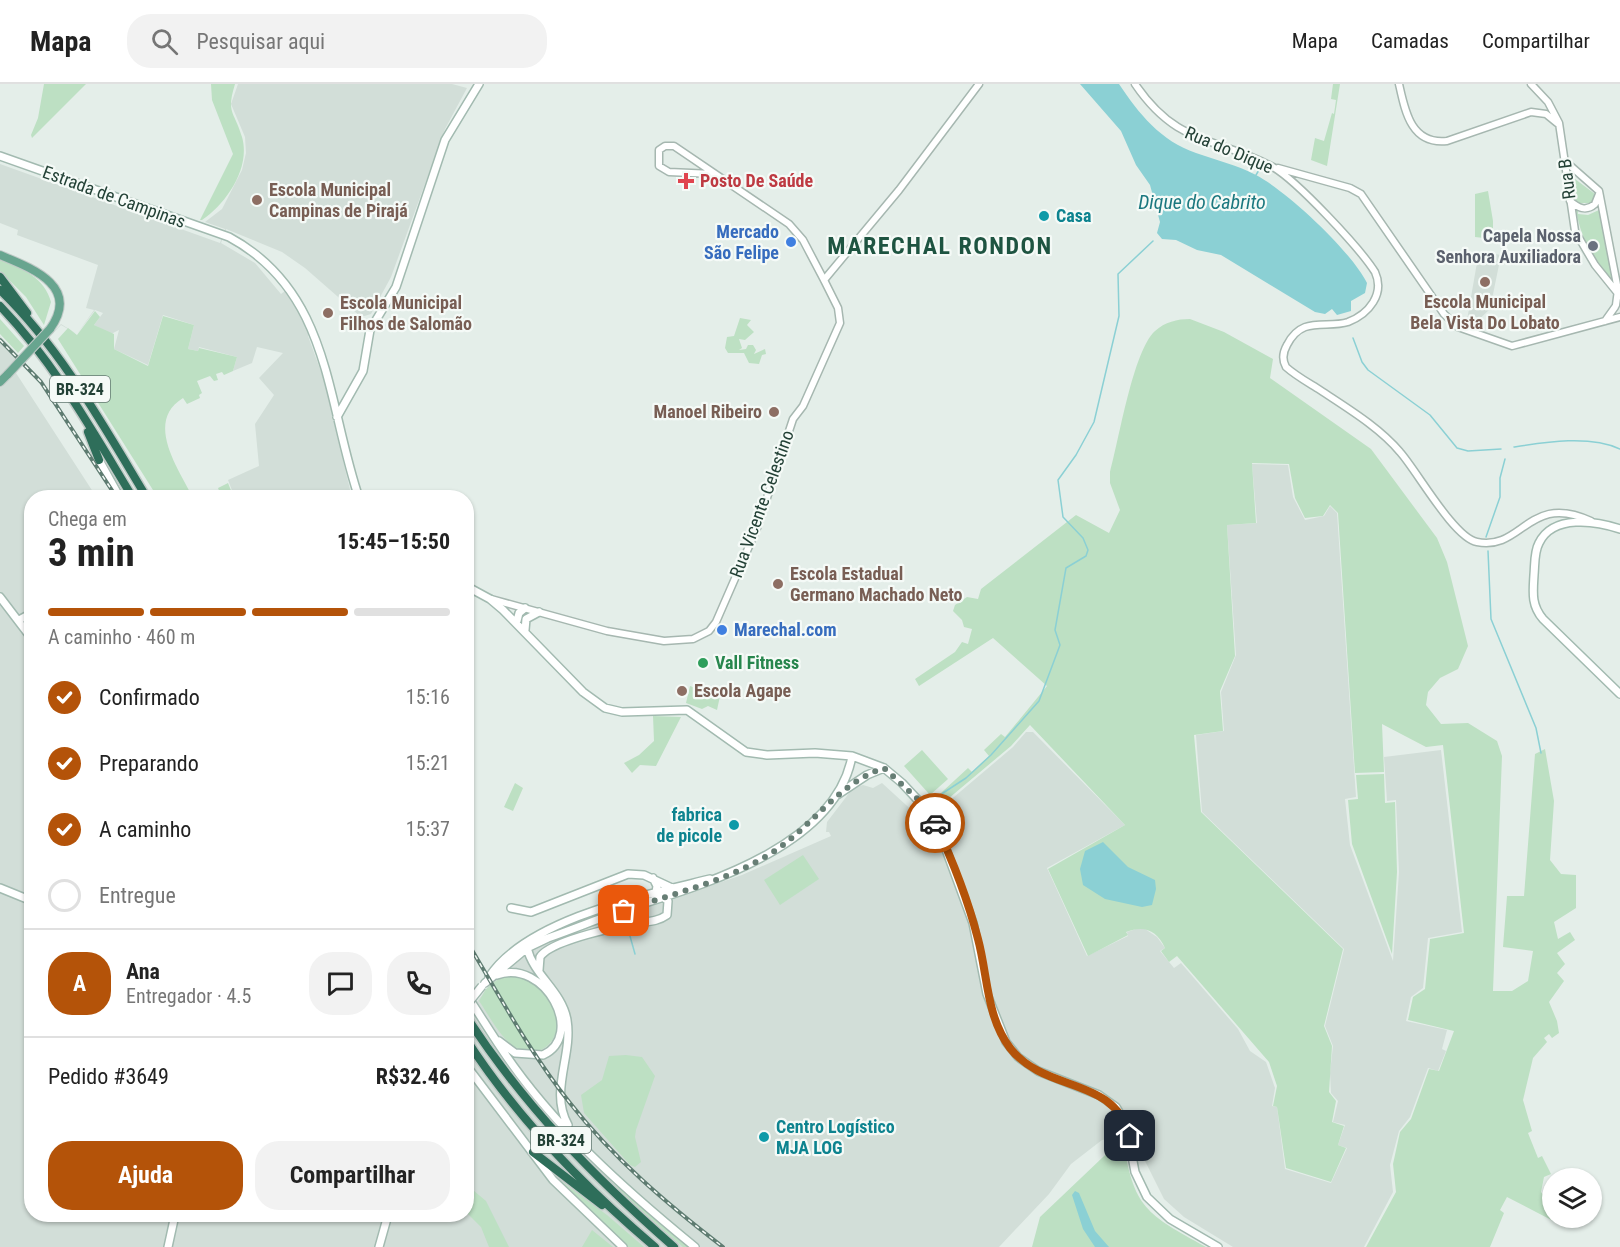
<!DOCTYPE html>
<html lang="pt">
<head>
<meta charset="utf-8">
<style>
	:root { --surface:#fff; --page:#f2f2f2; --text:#222; --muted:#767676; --line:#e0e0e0; --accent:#b45309 }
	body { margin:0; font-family:"Roboto Condensed",sans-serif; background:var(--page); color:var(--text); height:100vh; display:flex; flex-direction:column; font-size:22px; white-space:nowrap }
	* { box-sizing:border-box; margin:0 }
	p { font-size:20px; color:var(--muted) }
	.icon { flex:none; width:33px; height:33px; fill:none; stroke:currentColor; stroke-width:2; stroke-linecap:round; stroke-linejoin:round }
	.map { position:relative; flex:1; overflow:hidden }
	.details { position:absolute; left:24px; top:406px; width:450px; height:732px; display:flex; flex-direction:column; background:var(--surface); border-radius:24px; box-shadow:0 2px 4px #0004 }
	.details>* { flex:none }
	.tools { position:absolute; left:1542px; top:1084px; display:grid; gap:12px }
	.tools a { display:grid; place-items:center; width:60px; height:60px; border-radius:50%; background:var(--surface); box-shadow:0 2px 4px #0004; font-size:30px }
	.pin { position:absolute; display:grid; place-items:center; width:51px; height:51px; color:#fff; margin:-26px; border-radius:12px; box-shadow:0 3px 9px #0006 }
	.courier { position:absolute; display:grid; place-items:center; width:60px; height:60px; margin:-30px; border:4px solid #b45309; border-radius:50%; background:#fff; color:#222; box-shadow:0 2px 8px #0007 }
	.headline em { font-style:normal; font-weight:700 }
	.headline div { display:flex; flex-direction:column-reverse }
	.headline { display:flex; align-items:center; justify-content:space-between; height:102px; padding:0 24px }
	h1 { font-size:39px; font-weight:700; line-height:45px }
	.bar { display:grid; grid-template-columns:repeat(4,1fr); gap:9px 6px; align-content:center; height:72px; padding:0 24px }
	.bar i { height:8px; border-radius:4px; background:var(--line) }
	.bar .active { background:var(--accent) }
	.bar p { grid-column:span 4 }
	.line { display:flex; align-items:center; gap:15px; padding:0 24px; border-top:2px solid var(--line) }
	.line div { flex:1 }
	.round { display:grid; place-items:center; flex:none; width:63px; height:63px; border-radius:24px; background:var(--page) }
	ol { padding:0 24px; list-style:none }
	li { display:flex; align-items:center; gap:18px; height:66px }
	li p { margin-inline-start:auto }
	li .icon { padding:6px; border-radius:50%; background:var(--accent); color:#fff; stroke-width:4 }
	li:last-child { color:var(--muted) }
	li i { width:33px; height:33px; border:3px solid var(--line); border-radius:50% }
	.button { display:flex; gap:12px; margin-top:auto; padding:12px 24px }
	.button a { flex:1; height:69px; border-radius:24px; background:var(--accent); color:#fff; font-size:24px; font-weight:700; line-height:69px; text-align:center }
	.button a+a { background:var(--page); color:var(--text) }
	header { display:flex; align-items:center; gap:36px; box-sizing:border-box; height:84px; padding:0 30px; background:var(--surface); border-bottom:2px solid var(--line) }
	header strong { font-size:28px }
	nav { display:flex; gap:33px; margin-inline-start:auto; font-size:21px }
	.search { width:420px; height:54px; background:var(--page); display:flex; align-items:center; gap:15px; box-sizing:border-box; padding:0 21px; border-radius:24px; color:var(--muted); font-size:22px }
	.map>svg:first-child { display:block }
	.built { fill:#d2ded8 }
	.green { fill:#bde0c3 }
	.water { fill:#8bd0d4 }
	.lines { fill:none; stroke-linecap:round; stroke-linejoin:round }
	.stream { stroke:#8bd0d4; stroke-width:1.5 }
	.tertiary-casing { stroke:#a6b7b0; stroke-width:9 }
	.secondary-casing { stroke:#a2bab0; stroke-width:10 }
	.primary-casing { stroke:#c1cac7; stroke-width:10 }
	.motorway-casing { stroke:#c1cac7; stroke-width:11 }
	.tertiary { stroke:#fff; stroke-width:6 }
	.secondary { stroke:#fff; stroke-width:7 }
	.primary { stroke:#68a58f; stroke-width:8 }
	.motorway { stroke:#2e6e5a; stroke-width:8 }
	.rail-casing { stroke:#5e7c71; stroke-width:4 }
	.rail { stroke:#f5faf7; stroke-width:1.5; stroke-dasharray:4.5; stroke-linecap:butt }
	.secondary-bridge-casing { stroke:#a2bab0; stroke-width:10; stroke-linecap:butt }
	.primary-bridge-casing { stroke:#c1cac7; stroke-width:10; stroke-linecap:butt }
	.secondary-bridge { stroke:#fff; stroke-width:7 }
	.primary-bridge { stroke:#68a58f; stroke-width:8 }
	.done { stroke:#677e75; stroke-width:6; stroke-dasharray:0 10.8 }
	.route { stroke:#b45309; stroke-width:8 }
	.health-dot { fill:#e0444e; stroke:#f5faf7; stroke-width:2 }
	.education-dot { fill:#8d6e63; stroke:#f5faf7; stroke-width:2 }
	.culture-dot { fill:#0f9aa8; stroke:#f5faf7; stroke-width:2 }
	.shop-dot { fill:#3f7fe0; stroke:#f5faf7; stroke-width:2 }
	.worship-dot { fill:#6b7280; stroke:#f5faf7; stroke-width:2 }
	.leisure-dot { fill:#2e9e5b; stroke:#f5faf7; stroke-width:2 }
	.labels { text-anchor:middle; stroke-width:4.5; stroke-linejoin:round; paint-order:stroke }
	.shield { fill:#f5faf7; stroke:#627870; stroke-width:1.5 }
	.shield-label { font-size:16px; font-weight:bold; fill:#234136 }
	.street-label { font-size:18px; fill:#234136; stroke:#f5faf7 }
	.health-label { font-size:18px; font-weight:bold; fill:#be3a42; stroke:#f5faf7; text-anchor:start }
	.education-label { font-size:18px; font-weight:bold; fill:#785e54; stroke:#f5faf7; text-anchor:start }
	.culture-label { font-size:18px; font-weight:bold; fill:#0d838f; stroke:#f5faf7; text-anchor:start }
	.shop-label { font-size:18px; font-weight:bold; fill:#366cbe; stroke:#f5faf7; text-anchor:end }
	.worship-label { font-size:18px; font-weight:bold; fill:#5b616d; stroke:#f5faf7; text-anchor:end }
	.leisure-label { font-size:18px; font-weight:bold; fill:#27864d; stroke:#f5faf7; text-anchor:start }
	.water-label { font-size:20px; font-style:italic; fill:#1b787f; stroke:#f5faf7 }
	.district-label { font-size:24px; font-weight:bold; letter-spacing:1.5px; fill:#1e5441; stroke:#f5faf7 }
</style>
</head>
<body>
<header>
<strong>Mapa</strong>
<div class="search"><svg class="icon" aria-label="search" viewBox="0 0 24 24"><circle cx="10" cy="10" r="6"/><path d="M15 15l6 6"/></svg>Pesquisar aqui</div>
<nav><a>Mapa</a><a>Camadas</a><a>Compartilhar</a></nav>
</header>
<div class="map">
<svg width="1620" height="1163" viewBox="0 0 1620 1163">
	<rect width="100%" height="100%" fill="#e4eee9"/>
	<path class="built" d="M238 0H452L467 4 445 45 391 193 371 230 361 233 305 184 282 168 226 145 221 159 255 179 281 210 285 207 310 247 308 252 324 296 352 414H235L228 396 259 382 255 340 274 311 259 294 283 269 257 263 252 279 233 287 237 273 199 263 198 267 188 265 194 241 163 231 148 281 114 265 119 246 111 250 94 241 103 229 95 226 77 250 61 241 16 289 97 414H32V1131H466L467 931 493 896 543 856 584 837 626 823 695 807 742 791 831 752 829 748H826L827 738 853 704 863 701 873 704 882 699 917 731 928 735 1013 663 1026 648H1033L1125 741 1047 784 1087 872 1128 852 1127 848 1136 845H1145L1157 853 1165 864 1160 867 1174 884 1181 879 1238 945 1250 967 1266 978 1275 1004 1272 1022 1277 1023 1285 1085 1331 1099 1347 1064 1338 1061 1345 1041 1333 1038 1338 1017 1331 1009 1330 989 1333 962 1325 942 1344 865 1202 728 1196 651 1224 647 1221 608 1236 571 1227 441 1257 439 1252 380 1288 381 1293 413 1305 436 1324 432 1330 422 1337 429 1356 713 1345 715 1350 761 1393 877 1399 788 1396 716 1387 717 1384 673 1441 666 1462 848 1428 854 1423 904 1411 913 1406 937 1447 946 1442 965 1446 967 1438 987 1428 984 1410 1033 1399 1047 1390 1081 1393 1108 1364 1163H1233L1184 1133 1164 1115 1140 1067 1122 1053 1102 1056 1071 1080 1049 1110 999 1163H0V252L25 278 61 240 77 250 94 226 86 224 98 181 17 151 18 146 0 139V80L220 159 225 145 205 138 222 125 242 86 246 69 245 53 231 20Z
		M1479 167 1501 171 1490 225 1471 243 1466 242Z"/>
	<path class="green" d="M44 0H86L32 54 31 51 38 34Z
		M211 0H235C226 30 234 26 242 53 251 84 226 120 202 136H200L233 70 212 16Z
		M1333 0H1340L1327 82 1311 76 1315 54 1324 57 1332 29 1334 30 1336 16 1331 15Z
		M1571 92 1595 110 1591 119H1578V130L1588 131 1599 126 1613 199C1583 171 1575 132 1571 92Z
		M1488 107 1493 137V155L1475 153V110Z
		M0 176C22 184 45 194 51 218L44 241 26 213 0 187Z
		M95 227 100 233 94 241 114 250V265L148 282 163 232 194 241 188 265 198 267 199 264 237 273 233 287 224 291 222 288 216 290 218 296 214 297 210 292 197 297 202 309 199 311 200 314 187 320 183 314C144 338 179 385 193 414H158L58 255 68 244 77 251Z
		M740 234 751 236 747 241 754 248 745 256 739 255 742 264 739 266 746 265 748 261H753L756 266 754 270 765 265 766 270 762 271 759 280 749 279 744 269H728L725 264 727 253 734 252Z
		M0 235 24 262 18 269 0 250Z
		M1190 235 1224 248 1273 275 1270 294 1371 365 1437 454 1447 478 1468 562 1458 585 1440 594 1428 608 1426 621 1441 640 1468 639 1497 657 1502 672 1493 907H1512L1528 897 1533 867 1503 863 1507 812H1524L1535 670 1545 665 1554 717 1550 776 1561 790 1576 791V824L1554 838 1558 855 1570 848 1575 856 1557 869 1565 880 1557 889 1564 897 1549 918 1557 937 1559 949 1552 954 1549 950 1544 954 1547 958 1533 974 1523 1016 1532 1047 1528 1049 1538 1074 1542 1072 1551 1090 1544 1093 1541 1108 1552 1122V1134H1562L1559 1140 1507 1113 1500 1126 1504 1129 1490 1163H1366L1396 1108 1393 1080 1400 1048 1411 1035 1429 985 1439 987 1454 947 1408 936 1413 913 1425 905 1430 855 1464 849 1443 661 1426 663 1382 640 1384 688 1355 689 1338 429 1330 421 1323 432 1305 434 1295 414 1289 380 1252 379 1256 439 1227 441 1235 572 1220 607 1223 647 1194 651 1201 728 1343 865 1324 942 1332 962 1329 1008 1336 1017 1332 1038 1344 1042 1338 1061 1346 1064 1331 1098 1286 1084 1277 1023 1273 1022 1277 1002 1269 978 1177 872 1169 878 1161 867 1165 864C1157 846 1144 841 1126 848L1128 851 1088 872 1048 785 1125 741 1030 641 1011 662 936 725 930 719 968 684 972 688 989 672 984 666 1001 650 1005 653 1047 602 993 554 919 602 915 595 955 568 962 558 968 560 972 545 964 543 962 536 953 527 955 521 967 513 978 515 981 505 1076 431 1109 449 1120 426 1110 399V388C1119 356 1133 267 1155 247 1165 238 1177 235 1190 235Z
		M228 399 234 414H222L218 404Z
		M690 602 720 612 717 626 708 622 702 625 686 619Z
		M653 632 681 633 656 682 640 681 632 689 624 679 639 671 654 657Z
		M922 666 948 695 930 711 904 682Z
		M1384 690 1385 719 1395 718 1397 788 1392 870 1352 760 1348 716 1358 715 1356 691Z
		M515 699 523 704 513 727 504 723Z
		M803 771 819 795 780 821 764 796Z
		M502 892H525C537 902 550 912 555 927 564 953 543 977 517 964 501 956 489 931 479 917L486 905Z
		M626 971 642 973 655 992 636 1046 635 1053 641 1078 635 1083 630 1081 584 1029 581 1011 602 996 609 972Z
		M1123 1054C1133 1125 1147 1130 1206 1163H1032L1040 1133Z
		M599 1083 690 1163H683L623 1110Z
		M557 1094 607 1131 644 1163H628Z
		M467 1101 486 1117 509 1163H489L481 1143 467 1129Z
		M592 1146 613 1163H582Z"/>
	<path class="water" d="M1080 0H1119C1139 30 1161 57 1196 69 1216 76 1237 81 1256 91 1288 108 1351 167 1367 199L1365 209 1351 217V227L1337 231 1332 225 1325 230 1315 228 1221 171 1197 166 1176 156 1162 155 1157 149 1160 138 1150 101 1136 81 1121 47Z
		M1103 758 1128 783 1155 796 1156 805 1152 821 1142 823 1105 815 1083 801 1080 785 1085 767Z
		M1075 1107 1079 1109 1095 1147 1109 1163H1095L1083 1145 1072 1111Z"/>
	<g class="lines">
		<path class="stream" d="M1256 91 1259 86
			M1353 254 1362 278 1368 286 1430 331 1457 364 1468 367 1501 365
			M1514 363C1546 358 1590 351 1620 365
			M1486 453 1500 413V394L1505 375
			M1488 467 1491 535 1536 644 1541 669
			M934 721 943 709 966 694 991 671 1039 617 1060 561 1055 546 1066 484 1086 472 1088 466 1083 454 1063 433 1058 396 1076 371 1094 338 1119 232 1118 190 1153 157
			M920 741 925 732
			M628 845 635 870"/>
		<g class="tertiary-casing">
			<path id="tertiary" d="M1135 0C1178 63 1215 52 1273 83 1297 97 1359 163 1375 188 1385 210 1369 230 1348 238 1326 245 1302 231 1287 261 1283 268 1282 276 1286 283 1296 292 1309 299 1320 306 1347 324 1379 343 1400 368 1417 387 1454 454 1477 458 1523 467 1528 408 1591 437
				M1399 0C1405 27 1411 61 1447 57L1531 28 1546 30 1557 39
				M1531 0 1548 18 1559 39 1575 147 1595 181 1620 212
				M1566 78 1599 107 1618 206 1616 221
				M1278 84 1350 104 1361 110 1444 230 1458 243 1512 262 1620 233
				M1570 117C1578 124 1586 128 1595 120L1599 110
				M824 196 899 106 979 0
				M1605 237 1615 223
				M491 515 607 547 664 557 693 555 709 547 716 538 757 444 793 335 803 322 840 239 838 224 824 196 803 156 789 140 674 62H665L659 66V82L669 88 713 90"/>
		</g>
		<g class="secondary-casing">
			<path id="secondary" d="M0 72 229 153C331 208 326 317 359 414
				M337 333 363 287 370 246 396 203 445 56 479 0
				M99 376 120 414
				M1620 445C1596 437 1553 430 1539 459 1534 468 1535 480 1534 491 1533 508 1531 521 1543 535L1620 610
				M466 502 490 515 503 526 583 608 605 624 622 628 687 626 746 668 767 671 815 669 852 672 884 684 902 699 929 728 941 752 973 839 987 910 1006 958 1018 973 1038 987 1099 1011 1116 1023 1126 1040 1135 1088 1147 1113 1170 1135 1218 1163
				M0 513 32 555
				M19 536 32 529
				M517 537 519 529 525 524
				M525 546 526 535 539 528
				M837 711 867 691 884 684
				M0 804 32 817
				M511 824 531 828 628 790 644 791 674 805
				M527 864C534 892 562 907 567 936 573 972 549 1007 568 1041
				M539 886 540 873C550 857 612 844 631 840 644 837 656 839 667 831L668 817 656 808 657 802 653 794
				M497 891C545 874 586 951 543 971L515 969 499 957
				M489 893C527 835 646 811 710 795
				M485 899 527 864 548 854C579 843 610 830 642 820 713 798 837 758 852 672
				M466 910C478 928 489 946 501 964 551 1040 624 1105 695 1163
				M466 981 553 1096 623 1163
				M168 1163 175 1131
				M379 1163 388 1131"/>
		</g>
		<g class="primary-casing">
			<path id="primary" d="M0 171C31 184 81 202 50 245
				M0 298 8 290"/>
		</g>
		<g class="motorway-casing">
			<path id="motorway" d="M0 193 27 229
				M0 206C61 265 103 341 147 414
				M0 222C54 278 93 348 133 414
				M88 348 99 376
				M466 932C525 1023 593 1092 674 1163
				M466 955C517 1034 583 1102 655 1163
				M533 1068 602 1121"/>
		</g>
		<use href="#tertiary" class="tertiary"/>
		<use href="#secondary" class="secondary"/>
		<use href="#primary" class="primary"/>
		<use href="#motorway" class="motorway"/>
		<g class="rail-casing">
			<path id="rail" d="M0 256 41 298 117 414
				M466 856C499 911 530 969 570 1019 613 1074 667 1120 723 1163"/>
		</g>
		<use href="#rail" class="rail"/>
		<g class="secondary-bridge-casing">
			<path id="secondary-bridge" d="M466 922 482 902"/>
		</g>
		<g class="primary-bridge-casing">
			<path id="primary-bridge" d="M8 290 50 245"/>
		</g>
		<use href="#secondary-bridge" class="secondary-bridge"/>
		<use href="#primary-bridge" class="primary-bridge"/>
	</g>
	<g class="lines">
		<path class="done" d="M624 827C673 809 725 798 770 770 811 745 837 699 884 684L921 718 935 739"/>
		<path class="route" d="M935 739C952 775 968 816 978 855 988 892 986 932 1010 964 1046 1010 1113 991 1130 1052"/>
	</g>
	<path class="health-dot" d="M683 88h6v6h6v6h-6v6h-6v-6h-6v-6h6z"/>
	<g class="education-dot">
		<circle cx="257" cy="116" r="6"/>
		<circle cx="1485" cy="198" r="6"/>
		<circle cx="328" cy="229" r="6"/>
		<circle cx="774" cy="328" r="6"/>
		<circle cx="778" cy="500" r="6"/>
		<circle cx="682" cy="607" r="6"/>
	</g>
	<g class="culture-dot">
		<circle cx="1044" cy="132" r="6"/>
		<circle cx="734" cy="741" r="6"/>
		<circle cx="764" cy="1053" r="6"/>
	</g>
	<g class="shop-dot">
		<circle cx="791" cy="158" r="6"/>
		<circle cx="722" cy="546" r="6"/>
	</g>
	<circle class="worship-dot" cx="1593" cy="162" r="6"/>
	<circle class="leisure-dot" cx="703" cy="579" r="6"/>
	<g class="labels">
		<g class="shield">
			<rect x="50" y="292" width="60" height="26" rx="4.5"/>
			<rect x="531" y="1043" width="60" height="26" rx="4.5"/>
		</g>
		<g class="shield-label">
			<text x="80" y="311">BR-324</text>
			<text x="561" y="1062">BR-324</text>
		</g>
		<g class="street-label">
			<text transform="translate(1229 66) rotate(23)" y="6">Rua do Dique</text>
			<text transform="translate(1567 95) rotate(-97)" y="6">Rua B</text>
			<text transform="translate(114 113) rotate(20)" y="6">Estrada de Campinas</text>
			<text transform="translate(762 420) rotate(-70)" y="6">Rua Vicente Celestino</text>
		</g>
		<g class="health-label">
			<text x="700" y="103">Posto De Saúde</text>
		</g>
		<g class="education-label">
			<text x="269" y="112">Escola Municipal<tspan x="269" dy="21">Campinas de Pirajá</tspan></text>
			<text x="1485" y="224" text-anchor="middle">Escola Municipal<tspan x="1485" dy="21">Bela Vista Do Lobato</tspan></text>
			<text x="340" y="225">Escola Municipal<tspan x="340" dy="21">Filhos de Salomão</tspan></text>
			<text x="762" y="334" text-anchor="end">Manoel Ribeiro</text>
			<text x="790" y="496">Escola Estadual<tspan x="790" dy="21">Germano Machado Neto</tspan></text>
			<text x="694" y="613">Escola Agape</text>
		</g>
		<g class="culture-label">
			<text x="1056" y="138">Casa</text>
			<text x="722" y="737" text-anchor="end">fabrica<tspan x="722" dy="21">de picole</tspan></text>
			<text x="776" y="1049">Centro Logístico<tspan x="776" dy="21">MJA LOG</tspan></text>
		</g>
		<g class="shop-label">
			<text x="779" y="154">Mercado<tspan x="779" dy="21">São Felipe</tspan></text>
			<text x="734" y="552" text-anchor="start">Marechal.com</text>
		</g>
		<g class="worship-label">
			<text x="1581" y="158">Capela Nossa<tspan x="1581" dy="21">Senhora Auxiliadora</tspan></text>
		</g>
		<g class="leisure-label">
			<text x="715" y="585">Vall Fitness</text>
		</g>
		<g class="water-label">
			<text x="1202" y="125">Dique do Cabrito</text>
		</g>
		<g class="district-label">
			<text x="940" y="170">MARECHAL RONDON</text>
		</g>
	</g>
</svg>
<div class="tools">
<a><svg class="icon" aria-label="layers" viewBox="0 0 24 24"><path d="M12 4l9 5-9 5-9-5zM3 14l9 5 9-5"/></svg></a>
</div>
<div class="pin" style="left:624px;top:827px;background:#ea580c"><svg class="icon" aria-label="bag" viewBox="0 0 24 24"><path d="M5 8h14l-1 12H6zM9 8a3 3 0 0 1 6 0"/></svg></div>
<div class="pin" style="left:1130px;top:1052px;background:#1f2937"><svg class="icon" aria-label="home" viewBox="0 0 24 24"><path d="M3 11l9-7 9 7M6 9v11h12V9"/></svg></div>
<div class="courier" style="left:935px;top:739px"><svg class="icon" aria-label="car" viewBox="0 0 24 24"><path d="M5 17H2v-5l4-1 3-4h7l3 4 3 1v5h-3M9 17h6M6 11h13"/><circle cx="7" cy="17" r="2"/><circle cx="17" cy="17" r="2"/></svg></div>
<section class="details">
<div class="headline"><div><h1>3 min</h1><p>Chega em</p></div><em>15:45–15:50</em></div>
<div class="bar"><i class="active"></i><i class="active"></i><i class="active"></i><i></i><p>A caminho · 460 m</p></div>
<ol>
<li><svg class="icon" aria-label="check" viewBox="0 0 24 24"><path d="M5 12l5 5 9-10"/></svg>Confirmado<p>15:16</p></li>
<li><svg class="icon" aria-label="check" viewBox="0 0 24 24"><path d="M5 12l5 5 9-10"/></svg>Preparando<p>15:21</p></li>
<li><svg class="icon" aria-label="check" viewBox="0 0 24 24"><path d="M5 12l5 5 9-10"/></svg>A caminho<p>15:37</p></li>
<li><i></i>Entregue</li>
</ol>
<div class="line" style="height:108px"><b class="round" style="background:var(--accent);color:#fff">A</b><div><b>Ana</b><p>Entregador · 4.5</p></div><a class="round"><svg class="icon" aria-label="chat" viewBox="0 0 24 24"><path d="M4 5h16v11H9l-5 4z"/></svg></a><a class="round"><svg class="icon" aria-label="phone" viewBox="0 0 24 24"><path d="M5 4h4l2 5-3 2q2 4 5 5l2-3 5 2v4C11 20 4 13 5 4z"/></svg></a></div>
<div class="line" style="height:78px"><div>Pedido #3649</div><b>R$32.46</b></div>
<div class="button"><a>Ajuda</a><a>Compartilhar</a></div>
</section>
</div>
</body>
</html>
